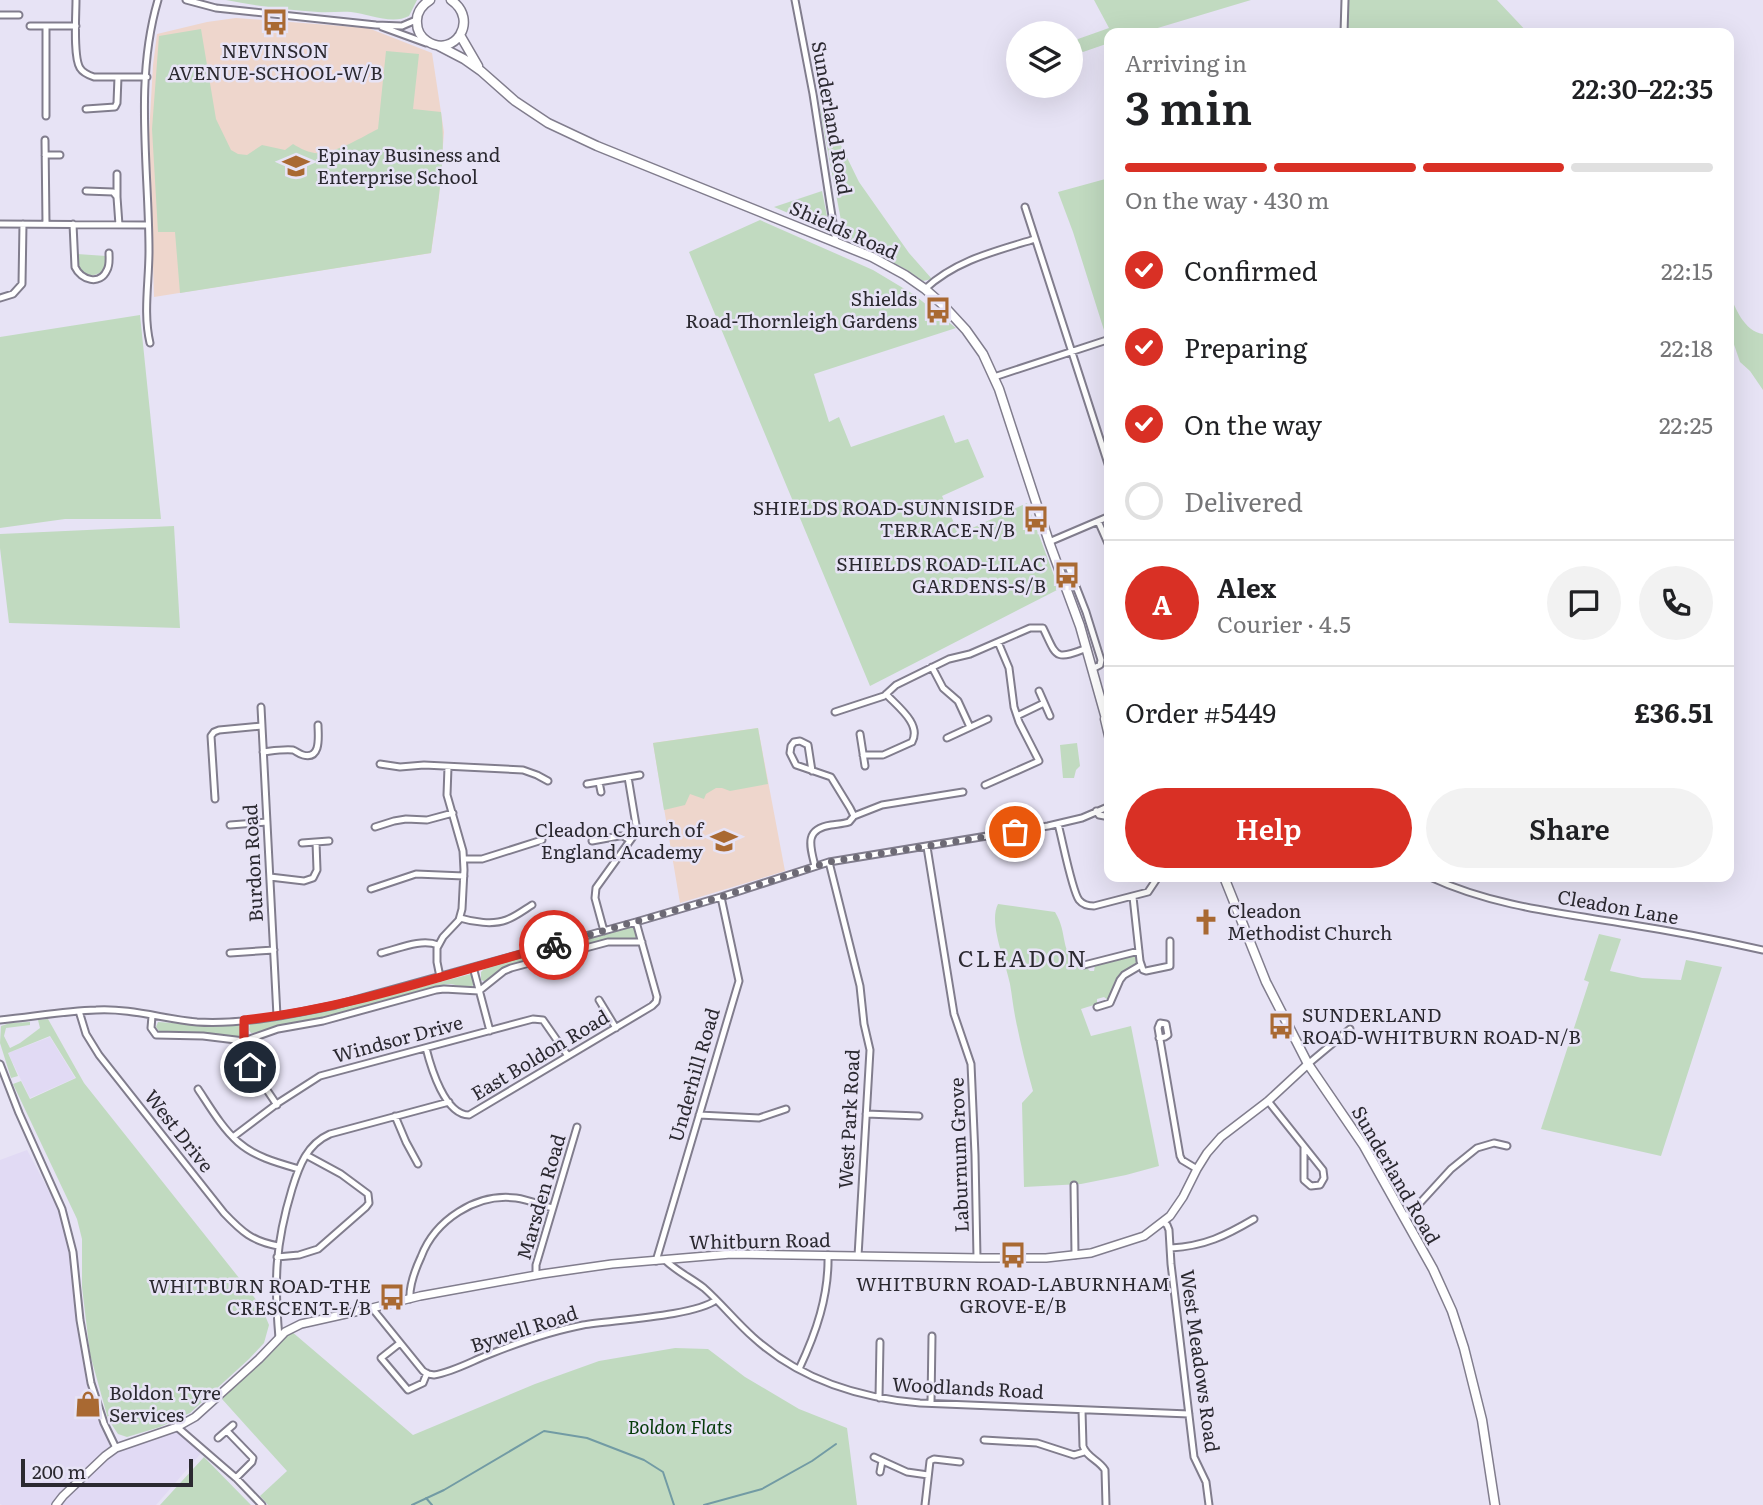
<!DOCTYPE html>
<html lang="en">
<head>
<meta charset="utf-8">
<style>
	:root { --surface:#fff; --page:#f2f2f2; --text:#202124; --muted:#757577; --line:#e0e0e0; --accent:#d93025 }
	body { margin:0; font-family:Literata,serif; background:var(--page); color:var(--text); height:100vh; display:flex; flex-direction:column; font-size:26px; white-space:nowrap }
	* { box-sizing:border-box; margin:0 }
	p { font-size:23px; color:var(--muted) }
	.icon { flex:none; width:38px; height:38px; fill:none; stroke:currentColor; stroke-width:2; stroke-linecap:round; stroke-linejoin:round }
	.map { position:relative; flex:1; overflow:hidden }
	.drawer { position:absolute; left:1104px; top:28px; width:630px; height:854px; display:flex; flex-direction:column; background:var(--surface); border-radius:14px; box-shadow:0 7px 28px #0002 }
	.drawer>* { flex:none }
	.buttons { position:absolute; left:1006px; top:21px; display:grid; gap:14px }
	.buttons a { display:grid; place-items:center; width:77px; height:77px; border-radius:50%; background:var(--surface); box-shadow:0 7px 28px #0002; font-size:35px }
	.scale { position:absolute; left:21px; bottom:18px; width:172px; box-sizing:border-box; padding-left:7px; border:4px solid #2b2930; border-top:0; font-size:19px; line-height:24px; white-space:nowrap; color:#2b2930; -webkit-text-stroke:5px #e7e3f5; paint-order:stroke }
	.pin { position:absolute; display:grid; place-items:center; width:60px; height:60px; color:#fff; margin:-30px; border:4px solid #fff; border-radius:50%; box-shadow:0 2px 7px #0007 }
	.courier { position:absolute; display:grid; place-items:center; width:70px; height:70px; margin:-35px; border:5px solid #d93025; border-radius:50%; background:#fff; color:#222; box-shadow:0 2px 9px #0007 }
	.headline em { font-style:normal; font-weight:600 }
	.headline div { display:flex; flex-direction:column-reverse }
	.headline { display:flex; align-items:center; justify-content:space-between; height:119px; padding:0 21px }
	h1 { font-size:46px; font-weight:600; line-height:52px }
	.bar { display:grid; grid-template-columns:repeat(4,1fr); gap:10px 7px; align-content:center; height:84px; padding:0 21px }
	.bar i { height:9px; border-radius:5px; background:var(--line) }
	.bar .on { background:var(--accent) }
	.bar p { grid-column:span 4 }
	.line { display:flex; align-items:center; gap:18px; padding:0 21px; border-top:2px solid var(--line) }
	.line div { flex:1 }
	.round { display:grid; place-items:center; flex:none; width:74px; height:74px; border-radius:37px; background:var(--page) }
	ol { padding:0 21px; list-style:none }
	li { display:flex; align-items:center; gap:21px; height:77px }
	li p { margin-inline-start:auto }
	li .icon { padding:7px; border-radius:50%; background:var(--accent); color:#fff; stroke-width:4 }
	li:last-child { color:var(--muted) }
	li i { width:38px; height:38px; border:4px solid var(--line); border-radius:50% }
	.action { display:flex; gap:14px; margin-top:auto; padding:14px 21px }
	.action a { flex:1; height:80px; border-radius:42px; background:var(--accent); color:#fff; font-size:28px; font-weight:600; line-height:80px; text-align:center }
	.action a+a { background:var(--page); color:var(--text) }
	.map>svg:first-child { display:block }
	.built { fill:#e1daf4 }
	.education { fill:#eed6cc }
	.green { fill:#c1dac0 }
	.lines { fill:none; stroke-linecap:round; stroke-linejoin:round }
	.stream { stroke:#729ba4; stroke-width:2 }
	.minor-casing { stroke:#817d8d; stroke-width:9 }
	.major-casing { stroke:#817d8d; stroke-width:10 }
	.highway-casing { stroke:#817d8d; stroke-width:11 }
	.minor { stroke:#fff; stroke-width:5 }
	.major { stroke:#fff; stroke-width:7 }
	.highway { stroke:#fff; stroke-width:8 }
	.done { stroke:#6d6a75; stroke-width:7; stroke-dasharray:0 12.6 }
	.route { stroke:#d93025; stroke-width:9 }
	.labels { text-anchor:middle; stroke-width:5; stroke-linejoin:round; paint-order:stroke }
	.poi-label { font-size:19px; fill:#2b2930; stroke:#e7e3f5; text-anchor:end }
	.street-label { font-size:19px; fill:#2b2930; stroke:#e7e3f5 }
	.park-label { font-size:19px; font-style:italic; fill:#053a09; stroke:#e7e3f5 }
	.quarter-label { font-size:23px; letter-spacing:2px; fill:#2b2930; stroke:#e7e3f5 }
</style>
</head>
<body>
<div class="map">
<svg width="1763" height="1505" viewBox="0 0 1763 1505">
	<rect width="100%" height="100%" fill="#e7e3f5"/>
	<path class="built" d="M50 1037 75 1078 30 1098 8 1053Z
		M27 1150 59 1210 71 1252 89 1383 110 1447 176 1431 202 1452 156 1505H2L0 1504V1160Z"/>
	<path class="education" d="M236 18 368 28 432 53 444 132 439 197 431 253 154 297 149 135 153 65 157 34 207 22Z
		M758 728 785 871 680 903 653 743Z"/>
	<path class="green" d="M226 0H417L409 16C392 25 369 14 351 12 340 11 329 13 318 12 287 10 256 6 226 0Z
		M1094 0H1251L1141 33H1110L1109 43 1083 52 1079 50 1076 43 1078 39 1109 28Z
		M1349 0H1497L1528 33H1347Z
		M201 29 216 119 231 150 238 154 247 155 262 145 285 150 293 144C301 149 311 154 320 153 338 152 362 137 378 129L386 51 419 54 413 109 441 112C447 158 437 207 431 253L180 293 175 232H158L152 129 159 36Z
		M812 43 830 123 859 182 909 253 932 279 923 281 907 270 844 236 822 121Z
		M1109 178V346L1073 232 1058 192Z
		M822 191 828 221 821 225 814 224 774 207Z
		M760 220 873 270 913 294 956 328 814 374 829 422 839 417 851 447 944 415 955 443 968 439 984 477 942 496 959 534 1027 503 1059 589 870 686 689 252Z
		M77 254 106 256 105 269C96 277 89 277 79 270Z
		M1729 292C1735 308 1744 331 1763 334V390L1750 371 1740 362 1729 330Z
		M140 315 161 519H65L0 528V337Z
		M174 526 180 628 9 623 0 548V534Z
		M758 728 768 784 730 791 722 788H716L706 794 704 799 690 794 685 805 664 810 653 743Z
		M1077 743 1080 766 1076 770 1074 778H1063L1060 745Z
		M998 904 1055 912C1069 935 1058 951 1082 970L1087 968 1090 971H1094L1095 965 1135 954 1137 962C1128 968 1118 973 1114 983 1112 989 1111 995 1108 1000L1104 997 1097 999V1004L1081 1009 1091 1036 1131 1026 1159 1166 1126 1175 1081 1184 1024 1187 1022 1103 1033 1091C1026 1066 1020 1042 1015 1016 1013 1006 1012 995 1010 984 1006 963 988 923 998 904Z
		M632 926 637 932 638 936 636 939 612 938 602 940 505 967 487 982 481 980V972L484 969Z
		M1599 934 1621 939 1610 971 1642 978 1681 980 1686 960 1722 967 1661 1156 1541 1129 1589 982 1584 980Z
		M471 974 475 980V984L469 988 451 984 439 985 327 1016 279 1025 263 1032 251 1033 249 1030 250 1023 253 1022C327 1015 399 992 471 974Z
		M48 1019 84 1083 251 1293 262 1308 269 1325 264 1343 249 1359 190 1413 160 1427 127 1437 118 1434 108 1419 90 1354 82 1287V1239L77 1219 13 1084 21 1081 30 1099 76 1078 50 1036 8 1053 18 1076 11 1078 0 1043 1 1026 10 1023 30 1022V1025L6 1028 4 1036 10 1048 20 1043 40 1028 38 1020Z
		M158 1022 201 1025H238L243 1029V1034L237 1038 198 1032 159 1031 156 1027Z
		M291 1331 413 1435 535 1384 599 1361 675 1348 708 1349 745 1377 799 1409 847 1428 857 1505H268L260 1496 287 1471 222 1399Z
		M204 1457 251 1505H160Z"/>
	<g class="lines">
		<path class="stream" d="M426 1498 432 1505
			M412 1505 444 1490 544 1431 587 1438 644 1460 663 1472 674 1505
			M704 1505 762 1489 812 1461 836 1444"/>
		<g class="minor-casing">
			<path id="minor" d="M76 0C76 15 73 57 80 68 83 73 88 75 94 77H147
				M186 0 216 8 376 25 402 26 416 20
				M795 0 813 94 836 242
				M0 15H19
				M30 26H76
				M46 26V116
				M382 27 426 43
				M1344 33 1345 0
				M86 109 115 107 117 103 118 77
				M45 140 46 224
				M45 155H60
				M117 174V197
				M86 191 113 192 117 197 119 225
				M1025 207 1110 470
				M0 224 148 225
				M73 224 75 267C81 280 100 286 107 270 110 265 109 258 109 253
				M925 289C956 260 996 251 1035 239
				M0 298 13 294 22 284 23 224
				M150 343C143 313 149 282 149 251 149 168 134 81 158 0
				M994 377 1110 339
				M1098 521 1110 548
				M1049 542 1110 516
				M1058 565 1068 566 1086 612 1101 660 1100 665 1092 669
				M932 667 943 688 958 701 970 727
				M1039 691 1050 716
				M261 707 277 1016
				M835 712 884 696 896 685 949 659 970 654 1030 628H1043C1057 657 1054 661 1087 648
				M1017 716 1044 703
				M860 734 865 766
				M947 738 988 719
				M263 752C272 751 283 749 293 750 296 751 299 754 303 755 322 760 318 735 318 725
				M863 755H883L912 742C922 724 897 706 886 694
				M380 764 400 767 424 765 523 770 537 775 548 781
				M812 771 808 745 800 741 794 742 791 746 790 753 796 765 831 777 850 808 854 816 849 822C843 824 837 824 831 825 804 829 810 846 815 866
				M599 782 601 792
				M587 784 640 775
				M985 785 1039 761 1019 722 1014 707 1009 668 998 642
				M215 799 211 736 214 732 219 730 262 726
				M1096 811 1099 815 1110 817
				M854 816 882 805 963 792
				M1058 824C1062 838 1072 891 1079 900 1083 905 1088 906 1094 906L1148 892 1158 877
				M230 825 267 822
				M375 827 394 821 406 819 427 820 453 813
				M592 841 619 836H623L630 840
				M302 843 329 841
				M927 847 954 1014 971 1064 975 1155 977 1258
				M464 859H482L542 840
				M829 862 860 986 864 1024 870 1050 858 1256
				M270 877 304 881 313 878 317 870 316 842
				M1430 877C1492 906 1560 913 1627 924 1672 931 1718 940 1763 950
				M371 889 416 874 464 876
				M1133 897 1140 961 1143 970 1146 971 1170 966V941
				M460 918C473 922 493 925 506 920 515 917 524 910 532 905
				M604 931 595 898 596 888 637 831 628 777
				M230 953 274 950
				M381 953C398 949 421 938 438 945
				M1084 965 1139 951
				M473 967 490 1031
				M440 977 437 962V948L443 937 459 920 462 909 464 870 463 851 447 795 448 767
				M599 1000 616 1028
				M1097 1007 1110 1003 1120 980 1124 975 1141 965
				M79 1011 86 1034 99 1055 224 1213C242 1232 252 1241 278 1246
				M152 1016 151 1028 156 1035 203 1036 244 1041 278 1029 323 1021 436 990 444 989 479 991 504 971 511 968 608 942H642
				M0 1020C32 1017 64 1011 96 1010 130 1008 164 1019 197 1022 242 1025 292 1014 336 1005L636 922 721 897 829 862 1048 826 1082 818 1110 806
				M244 1020V1049L246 1059 277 1105
				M1159 1038 1165 1037 1168 1035 1166 1024 1160 1023 1158 1028 1180 1156 1182 1160 1197 1169
				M426 1048C431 1068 445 1115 469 1115L652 1006 656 1002 657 997 636 922
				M0 1064 19 1113 62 1209 73 1252 80 1320 91 1383 104 1423 116 1448
				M1308 1064 1350 1029
				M198 1089C210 1107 222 1128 238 1142 255 1157 278 1163 299 1169
				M1268 1101 1323 1170 1324 1178 1320 1185 1311 1186 1304 1180V1147
				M866 1114 919 1116
				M699 1115 759 1118 786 1109
				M395 1116 406 1142 418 1164
				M233 1137 278 1103 320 1076 533 1019 543 1020 568 1056
				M1074 1185 1075 1255
				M1405 1217 1419 1204 1451 1169 1477 1148 1494 1143 1507 1146
				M1163 1222 1167 1225 1169 1230 1171 1264 1193 1449 1194 1457 1206 1482 1209 1505
				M1171 1248C1205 1246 1225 1236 1254 1219
				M277 1257 299 1255 318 1249 366 1207 369 1203 368 1194 341 1174 306 1155
				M665 1260C676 1271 691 1278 704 1288 721 1303 736 1322 753 1337 799 1379 859 1398 920 1403L1189 1414
				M656 1261 739 981 721 897
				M536 1275V1265L577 1127
				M410 1299C409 1285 415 1270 421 1257 435 1220 476 1193 516 1198 529 1200 541 1205 553 1208
				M372 1308 423 1371 428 1374 434 1375C453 1372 472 1361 490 1354 520 1342 551 1331 583 1325 613 1320 695 1316 716 1300
				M279 1338C274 1281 275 1245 292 1189 299 1166 307 1144 330 1134L449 1102
				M400 1343 381 1358 408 1390 423 1383 427 1373
				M799 1369C816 1333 829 1296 828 1255
				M879 1398 880 1342
				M931 1403 932 1336
				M1082 1410 1083 1446C1086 1457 1099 1460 1105 1470L1106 1505
				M177 1427 236 1478 262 1505
				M227 1431 253 1458 252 1462 236 1478
				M218 1438 233 1425
				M984 1440 1037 1443 1074 1455 1084 1452
				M874 1457 907 1472 928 1475
				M880 1472 882 1461
				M925 1505 930 1461 934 1459 960 1462"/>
		</g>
		<g class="major-casing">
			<path id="major" d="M56 1505 63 1496 105 1456 116 1448 177 1427 195 1417 259 1359 285 1332 301 1324 368 1309 420 1296 542 1274 612 1264 731 1254 981 1258H1046L1091 1253 1144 1236 1170 1216 1183 1197 1197 1169 1207 1153 1221 1137 1268 1101 1308 1064"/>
		</g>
		<g class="highway-casing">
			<path id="highway" d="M430 0C422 5 416 13 417 23 417 31 421 37 427 41 454 59 480 20 451 0
				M460 35 478 66
				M439 46 464 59 481 71 515 101 548 123 597 146 872 257 905 275 925 289 942 304 966 330 983 354 999 389 1049 542 1080 626 1105 715 1110 725
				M1105 719 1110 740
				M1224 877 1266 982 1308 1064 1364 1146 1433 1269 1452 1311 1464 1348 1482 1420 1495 1505"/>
		</g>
		<use href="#minor" class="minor"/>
		<use href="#major" class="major"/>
		<use href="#highway" class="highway"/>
	</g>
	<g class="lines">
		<path class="done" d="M554 945 721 897 829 862 1015 832"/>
		<path class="route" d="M250 1067 244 1049V1020C350 1009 451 972 554 945"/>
	</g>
	<defs>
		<g id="bus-bare" transform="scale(2.1)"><path d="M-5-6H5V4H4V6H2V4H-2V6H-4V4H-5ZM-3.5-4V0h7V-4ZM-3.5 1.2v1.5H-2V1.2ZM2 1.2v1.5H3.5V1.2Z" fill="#a96932" stroke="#e7e3f5" stroke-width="2.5" paint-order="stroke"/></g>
		<g id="school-bare" transform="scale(2.1)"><path d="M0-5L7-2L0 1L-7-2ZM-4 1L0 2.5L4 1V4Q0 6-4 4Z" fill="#a96932" stroke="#e7e3f5" stroke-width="2.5" paint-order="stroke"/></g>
		<g id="church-bare" transform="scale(2.1)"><path d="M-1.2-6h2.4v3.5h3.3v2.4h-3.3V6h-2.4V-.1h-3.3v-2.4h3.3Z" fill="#a96932" stroke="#e7e3f5" stroke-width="2.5" paint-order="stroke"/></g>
		<g id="shop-bare" transform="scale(2.1)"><path d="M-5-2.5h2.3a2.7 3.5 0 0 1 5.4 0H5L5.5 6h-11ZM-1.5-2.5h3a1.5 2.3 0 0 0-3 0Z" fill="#a96932" stroke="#e7e3f5" stroke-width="2.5" paint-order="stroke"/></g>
	</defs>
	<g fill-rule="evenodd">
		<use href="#bus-bare" x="275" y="22"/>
		<use href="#school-bare" x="296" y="166"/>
		<use href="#bus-bare" x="938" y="310"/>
		<use href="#bus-bare" x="1036" y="519"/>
		<use href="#bus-bare" x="1067" y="575"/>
		<use href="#school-bare" x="724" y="841"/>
		<use href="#church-bare" x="1206" y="922"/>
		<use href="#bus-bare" x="1281" y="1026"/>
		<use href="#bus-bare" x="1013" y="1255"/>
		<use href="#bus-bare" x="392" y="1297"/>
		<use href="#shop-bare" x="88" y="1404"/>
	</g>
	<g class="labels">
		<g class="poi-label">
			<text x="275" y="58" text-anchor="middle">NEVINSON<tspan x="275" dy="22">AVENUE-SCHOOL-W/B</tspan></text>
			<text x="317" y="162" text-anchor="start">Epinay Business and<tspan x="317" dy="22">Enterprise School</tspan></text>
			<text x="917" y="306">Shields<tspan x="917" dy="22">Road-Thornleigh Gardens</tspan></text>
			<text x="1015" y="515">SHIELDS ROAD-SUNNISIDE<tspan x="1015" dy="22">TERRACE-N/B</tspan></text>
			<text x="1046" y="571">SHIELDS ROAD-LILAC<tspan x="1046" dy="22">GARDENS-S/B</tspan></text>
			<text x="703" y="837">Cleadon Church of<tspan x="703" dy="22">England Academy</tspan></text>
			<text x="1227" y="918" text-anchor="start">Cleadon<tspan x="1227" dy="22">Methodist Church</tspan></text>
			<text x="1302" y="1022" text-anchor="start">SUNDERLAND<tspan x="1302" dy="22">ROAD-WHITBURN ROAD-N/B</tspan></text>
			<text x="1013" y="1291" text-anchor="middle">WHITBURN ROAD-LABURNHAM<tspan x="1013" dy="22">GROVE-E/B</tspan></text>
			<text x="371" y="1293">WHITBURN ROAD-THE<tspan x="371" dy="22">CRESCENT-E/B</tspan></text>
			<text x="109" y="1400" text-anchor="start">Boldon Tyre<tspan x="109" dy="22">Services</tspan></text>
		</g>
		<g class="street-label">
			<text transform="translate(832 118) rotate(80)" y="7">Sunderland Road</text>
			<text transform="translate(844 230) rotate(24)" y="7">Shields Road</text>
			<text transform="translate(253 863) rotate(-93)" y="7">Burdon Road</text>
			<text transform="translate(1618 907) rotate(10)" y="7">Cleadon Lane</text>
			<text transform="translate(398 1039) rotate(-15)" y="7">Windsor Drive</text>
			<text transform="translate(540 1055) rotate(-31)" y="7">East Boldon Road</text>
			<text transform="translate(694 1075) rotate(-74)" y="7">Underhill Road</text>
			<text transform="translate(849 1119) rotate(-87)" y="7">West Park Road</text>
			<text transform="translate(179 1131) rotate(52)" y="7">West Drive</text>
			<text transform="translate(959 1155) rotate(-92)" y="7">Laburnum Grove</text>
			<text transform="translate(1396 1175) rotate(60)" y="7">Sunderland Road</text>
			<text transform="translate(541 1197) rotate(-74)" y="7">Marsden Road</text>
			<text transform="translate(760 1241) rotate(-1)" y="7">Whitburn Road</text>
			<text transform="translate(524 1329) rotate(-18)" y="7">Bywell Road</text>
			<text transform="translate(1200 1361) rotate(82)" y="7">West Meadows Road</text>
			<text transform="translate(968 1388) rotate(3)" y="7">Woodlands Road</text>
		</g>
		<g class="park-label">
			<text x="680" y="1434">Boldon Flats</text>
		</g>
		<g class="quarter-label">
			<text x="1023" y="967">CLEADON</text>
		</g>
	</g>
</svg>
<div class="buttons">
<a><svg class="icon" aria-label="layers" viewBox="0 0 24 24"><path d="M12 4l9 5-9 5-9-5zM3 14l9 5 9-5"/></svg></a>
</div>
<div class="scale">200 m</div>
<div class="pin" style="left:1015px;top:832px;background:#ea580c"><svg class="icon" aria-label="bag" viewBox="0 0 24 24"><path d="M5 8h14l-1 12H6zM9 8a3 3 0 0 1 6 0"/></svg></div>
<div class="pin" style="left:250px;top:1067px;background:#1f2937"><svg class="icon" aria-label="home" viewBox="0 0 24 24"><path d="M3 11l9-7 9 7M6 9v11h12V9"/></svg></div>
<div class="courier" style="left:554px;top:945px"><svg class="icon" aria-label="bike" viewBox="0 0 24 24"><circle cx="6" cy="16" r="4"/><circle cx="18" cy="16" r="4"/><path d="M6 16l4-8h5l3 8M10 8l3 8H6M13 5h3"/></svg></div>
<section class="drawer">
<div class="headline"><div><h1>3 min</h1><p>Arriving in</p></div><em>22:30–22:35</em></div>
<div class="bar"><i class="on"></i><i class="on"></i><i class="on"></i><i></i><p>On the way · 430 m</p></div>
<ol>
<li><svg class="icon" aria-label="check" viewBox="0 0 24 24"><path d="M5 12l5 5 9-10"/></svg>Confirmed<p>22:15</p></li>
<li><svg class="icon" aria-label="check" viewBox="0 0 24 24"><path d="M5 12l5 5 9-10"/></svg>Preparing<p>22:18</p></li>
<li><svg class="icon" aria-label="check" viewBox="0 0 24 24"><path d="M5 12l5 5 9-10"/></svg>On the way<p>22:25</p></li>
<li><i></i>Delivered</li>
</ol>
<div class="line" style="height:126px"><b class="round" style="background:var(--accent);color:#fff">A</b><div><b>Alex</b><p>Courier · 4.5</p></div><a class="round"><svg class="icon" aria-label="chat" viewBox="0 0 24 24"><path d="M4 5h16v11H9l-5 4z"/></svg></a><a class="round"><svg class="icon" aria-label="phone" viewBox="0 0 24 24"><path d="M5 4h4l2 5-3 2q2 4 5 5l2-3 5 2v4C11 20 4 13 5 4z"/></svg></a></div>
<div class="line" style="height:91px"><div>Order #5449</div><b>£36.51</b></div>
<div class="action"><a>Help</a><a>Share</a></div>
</section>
</div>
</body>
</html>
